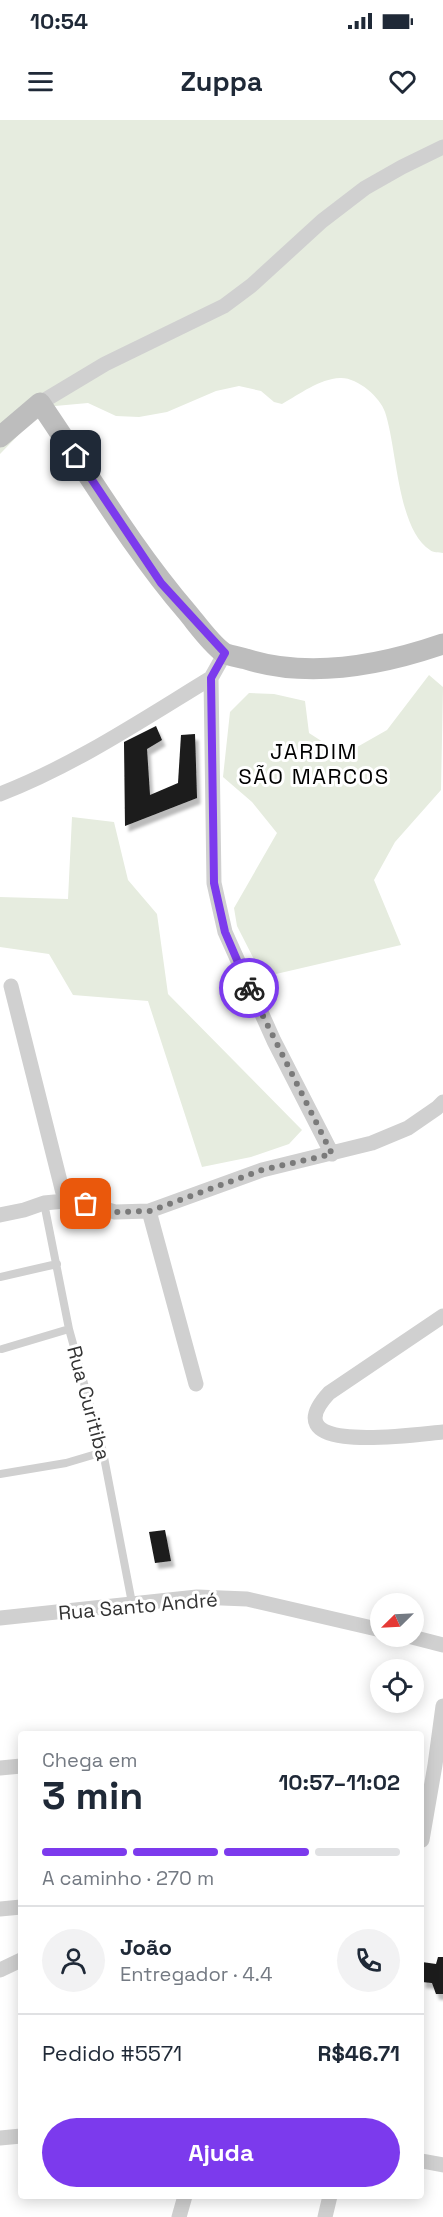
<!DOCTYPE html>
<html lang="pt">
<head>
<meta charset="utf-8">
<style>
	:root { --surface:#fff; --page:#f2f2f3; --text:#1f2937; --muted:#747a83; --line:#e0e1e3; --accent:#7c3aed }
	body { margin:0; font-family:"Space Grotesk",sans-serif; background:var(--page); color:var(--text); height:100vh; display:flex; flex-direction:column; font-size:22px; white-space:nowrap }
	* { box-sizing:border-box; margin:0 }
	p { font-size:20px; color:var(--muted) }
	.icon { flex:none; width:33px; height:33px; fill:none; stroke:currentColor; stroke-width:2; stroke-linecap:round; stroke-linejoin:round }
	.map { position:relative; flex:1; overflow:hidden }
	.side { position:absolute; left:18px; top:1611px; width:406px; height:468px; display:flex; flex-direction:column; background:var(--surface); border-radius:6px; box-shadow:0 3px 15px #0003 }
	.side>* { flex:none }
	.needle { width:39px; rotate:246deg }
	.controls { position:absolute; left:370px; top:1473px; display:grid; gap:12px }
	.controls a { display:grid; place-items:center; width:54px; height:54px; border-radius:50%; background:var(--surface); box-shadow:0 3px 15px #0003; font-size:30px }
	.pin { position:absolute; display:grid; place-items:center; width:51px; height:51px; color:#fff; margin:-26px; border-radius:12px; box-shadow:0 3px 9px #0006 }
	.courier { position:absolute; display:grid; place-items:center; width:60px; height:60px; margin:-30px; border:4px solid #7c3aed; border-radius:50%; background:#fff; color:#222; box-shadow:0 2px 8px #0007 }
	.headline em { font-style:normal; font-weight:600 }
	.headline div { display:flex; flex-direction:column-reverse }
	.headline { display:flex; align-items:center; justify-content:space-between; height:102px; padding:0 24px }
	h1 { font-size:39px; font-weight:600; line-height:45px }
	.bar { display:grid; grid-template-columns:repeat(4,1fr); gap:9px 6px; align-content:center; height:72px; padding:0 24px }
	.bar i { height:8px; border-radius:4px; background:var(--line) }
	.bar .on { background:var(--accent) }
	.bar p { grid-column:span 4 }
	.line { display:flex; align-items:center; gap:15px; padding:0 24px; border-top:2px solid var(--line) }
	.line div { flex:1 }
	.round { display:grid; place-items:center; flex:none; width:63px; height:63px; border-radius:32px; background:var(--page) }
	.primary-button { display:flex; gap:12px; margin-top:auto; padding:12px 24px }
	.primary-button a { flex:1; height:69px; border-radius:36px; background:var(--accent); color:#fff; font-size:24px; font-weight:600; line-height:69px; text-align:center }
	.status { display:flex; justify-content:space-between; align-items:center; height:42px; padding:0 30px; background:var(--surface); direction:ltr }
	.status svg { height:16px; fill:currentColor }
	header { display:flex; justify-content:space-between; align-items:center; height:78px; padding:0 24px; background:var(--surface); font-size:27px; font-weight:600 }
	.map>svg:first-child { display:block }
	.green { fill:#e6ecdf }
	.building { fill:#1a1a1a; filter:url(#shadow) }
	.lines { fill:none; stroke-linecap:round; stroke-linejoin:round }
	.lane { stroke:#d0d0d0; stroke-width:8 }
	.street { stroke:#d0d0d0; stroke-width:15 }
	.secondary { stroke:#bdbdbd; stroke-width:21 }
	.done { stroke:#7a7a7a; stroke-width:6; stroke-dasharray:0 10.8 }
	.route { stroke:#7c3aed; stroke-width:8 }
	.labels { text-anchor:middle; stroke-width:6; stroke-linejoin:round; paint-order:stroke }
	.street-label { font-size:20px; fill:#333; stroke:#fff }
	.quarter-label { font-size:22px; letter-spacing:1.5px; fill:#000; stroke:#fff }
</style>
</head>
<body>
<div class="status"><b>10:54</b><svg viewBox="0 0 49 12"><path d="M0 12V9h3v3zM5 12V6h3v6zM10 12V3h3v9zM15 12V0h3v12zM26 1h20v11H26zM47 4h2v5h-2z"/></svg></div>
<header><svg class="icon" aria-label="menu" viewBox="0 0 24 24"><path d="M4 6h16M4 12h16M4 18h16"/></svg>Zuppa<svg class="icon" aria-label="heart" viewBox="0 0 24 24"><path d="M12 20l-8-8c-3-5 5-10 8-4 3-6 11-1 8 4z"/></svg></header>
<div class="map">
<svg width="443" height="2097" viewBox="0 0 443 2097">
	<defs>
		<filter id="shadow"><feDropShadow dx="3.5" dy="6" stdDeviation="1.5" flood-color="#0004"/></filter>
	</defs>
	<rect width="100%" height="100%" fill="#fff"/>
	<path class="green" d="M0 0H443V433C439 432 433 433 430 430 397 409 397 327 385 292 380 277 357 257 340 258 319 259 300 274 282 284L274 282 261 271 239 266 216 271 167 292 139 297 116 296 88 283 55 286 32 301 0 334Z
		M429 555 443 567 441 670 395 722 374 760 401 825 263 857 237 806 234 788 277 713 252 682 223 657 230 592 249 573 274 574 305 581 309 613 343 635 387 610Z
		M72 697 114 702 128 760 157 794 168 874 302 1010 289 1024 251 1037 202 1047 148 881 73 875 49 834 0 827V777L68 779Z"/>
	<path class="building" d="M156 606 162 620 147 629 150 675 178 663 181 615 195 614 197 678 125 706 124 622Z
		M165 1410 171 1441 155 1443 149 1412Z
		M438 1837H443V1874H436L432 1863 422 1862V1842L436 1844Z"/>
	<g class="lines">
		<path class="lane" d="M44 1083 69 1209 103 1332 132 1483
			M0 1157 57 1144
			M2 1229 69 1209
			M0 1354 66 1343 103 1332"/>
		<path class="street" d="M40 283 105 244 224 186 252 165 322 101 365 68 402 47 443 27
			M225 533 211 558 214 763 225 812 274 921 332 1034
			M0 674C75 645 142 600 211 558
			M11 866 65 1081
			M149 1091 196 1264
			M0 1095 24 1090 44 1083 65 1081 98 1087 115 1092 149 1091 262 1050 372 1023 408 1008 437 988 443 982
			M443 1196 329 1273C270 1337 417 1314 443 1312
			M0 1498 197 1477 247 1479 381 1510
			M408 1516 443 1525
			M0 1648 21 1646
			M422 1720 435 1645 443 1586
			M0 1789 21 1787
			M0 1850 21 1840
			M0 2018 21 2016
			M422 2041 443 2045
			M179 2097 185 2076
			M325 2097 330 2076"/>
		<path class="secondary" d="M0 317 40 283C88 353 132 428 187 492 197 504 211 524 224 533 230 536 239 537 246 539 309 559 382 545 443 524"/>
	</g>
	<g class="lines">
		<path class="done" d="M86 1084 115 1092 150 1091 262 1050 332 1034 249 868"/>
		<path class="route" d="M76 336 161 463 225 533 211 558 214 763 225 812 249 868"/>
	</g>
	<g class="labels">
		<g class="street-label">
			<text transform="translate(89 1283) rotate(75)" y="7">Rua Curitiba</text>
			<text transform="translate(138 1486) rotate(-5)" y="7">Rua Santo André</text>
		</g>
		<g class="quarter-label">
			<text x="314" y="639">JARDIM<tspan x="314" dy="25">SÃO MARCOS</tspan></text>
		</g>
	</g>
</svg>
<div class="controls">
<a><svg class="needle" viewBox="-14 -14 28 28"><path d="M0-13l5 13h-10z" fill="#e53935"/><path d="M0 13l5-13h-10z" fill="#747a83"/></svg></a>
<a><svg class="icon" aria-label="locate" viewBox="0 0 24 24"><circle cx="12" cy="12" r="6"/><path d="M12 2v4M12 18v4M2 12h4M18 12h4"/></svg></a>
</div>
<div class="pin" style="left:86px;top:1084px;background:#ea580c"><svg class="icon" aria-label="bag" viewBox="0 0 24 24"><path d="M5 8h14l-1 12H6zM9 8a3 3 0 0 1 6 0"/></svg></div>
<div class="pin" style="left:76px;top:336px;background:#1f2937"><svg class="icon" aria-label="home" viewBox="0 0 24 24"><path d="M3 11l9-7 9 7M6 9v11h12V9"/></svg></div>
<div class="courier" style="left:249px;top:868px"><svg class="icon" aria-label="bike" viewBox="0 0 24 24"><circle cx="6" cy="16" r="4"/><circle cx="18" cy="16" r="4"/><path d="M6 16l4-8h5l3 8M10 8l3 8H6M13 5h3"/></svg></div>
<section class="side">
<div class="headline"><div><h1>3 min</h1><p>Chega em</p></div><em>10:57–11:02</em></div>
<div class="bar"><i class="on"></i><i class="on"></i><i class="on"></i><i></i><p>A caminho · 270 m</p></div>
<div class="line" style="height:108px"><a class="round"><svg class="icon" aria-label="person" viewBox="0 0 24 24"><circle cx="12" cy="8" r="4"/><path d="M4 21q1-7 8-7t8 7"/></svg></a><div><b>João</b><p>Entregador · 4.4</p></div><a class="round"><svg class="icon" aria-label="phone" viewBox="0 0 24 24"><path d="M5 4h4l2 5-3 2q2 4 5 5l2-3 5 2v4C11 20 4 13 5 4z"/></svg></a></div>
<div class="line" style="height:78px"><div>Pedido #5571</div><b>R$46.71</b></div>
<div class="primary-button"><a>Ajuda</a></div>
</section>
</div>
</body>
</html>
